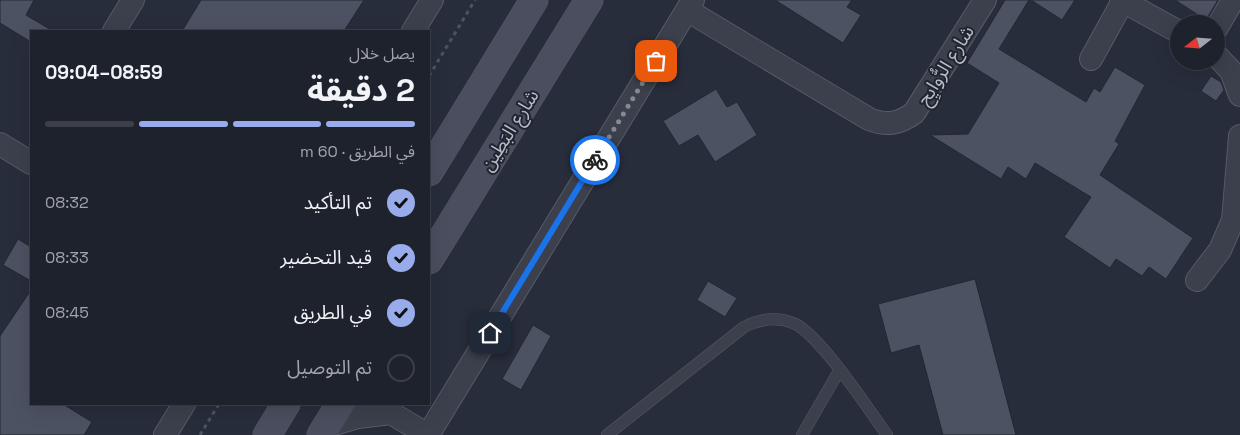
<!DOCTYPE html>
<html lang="ar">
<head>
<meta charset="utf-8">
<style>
	:root { --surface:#1e222d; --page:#262a35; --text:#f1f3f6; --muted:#a1a4aa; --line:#3c3f49; --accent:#98aceb }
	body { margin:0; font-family:"Space Grotesk","Noto Sans Arabic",sans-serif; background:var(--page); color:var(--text); direction:rtl; height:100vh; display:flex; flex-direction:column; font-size:19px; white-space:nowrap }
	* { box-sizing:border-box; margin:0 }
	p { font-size:16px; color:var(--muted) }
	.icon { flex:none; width:28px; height:28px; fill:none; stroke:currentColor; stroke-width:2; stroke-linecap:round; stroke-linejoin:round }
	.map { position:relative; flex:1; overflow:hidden; direction:ltr }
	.side { position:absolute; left:30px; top:30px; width:400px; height:375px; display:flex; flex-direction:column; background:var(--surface); border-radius:0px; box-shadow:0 5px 20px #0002,0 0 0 1px var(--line); direction:rtl }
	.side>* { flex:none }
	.needle { width:32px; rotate:253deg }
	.buttons { position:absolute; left:1170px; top:15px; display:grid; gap:10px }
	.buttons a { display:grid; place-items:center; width:55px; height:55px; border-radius:50%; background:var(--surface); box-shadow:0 5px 20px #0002,0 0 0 1px var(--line); font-size:25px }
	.pin { position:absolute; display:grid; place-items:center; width:42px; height:42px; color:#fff; margin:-21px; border-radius:10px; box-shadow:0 2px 8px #0006 }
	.courier { position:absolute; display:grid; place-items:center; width:50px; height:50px; margin:-25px; border:4px solid #1a73e8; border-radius:50%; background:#fff; color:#222; box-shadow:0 1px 6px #0007 }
	.summary em { font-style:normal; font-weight:700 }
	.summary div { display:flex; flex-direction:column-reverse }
	.summary { display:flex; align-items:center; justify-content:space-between; height:85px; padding:0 15px }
	h1 { font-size:32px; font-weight:700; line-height:38px }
	.bar { display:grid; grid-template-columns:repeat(4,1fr); gap:8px 5px; align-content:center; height:60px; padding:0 15px }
	.bar i { height:6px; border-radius:4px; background:var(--line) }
	.bar .selected { background:var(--accent) }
	.bar p { grid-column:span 4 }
	ol { padding:0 15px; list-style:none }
	li { display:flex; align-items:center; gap:15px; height:55px }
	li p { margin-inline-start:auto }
	li .icon { padding:5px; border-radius:50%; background:var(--accent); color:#111; stroke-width:4 }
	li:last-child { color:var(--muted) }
	li i { width:28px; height:28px; border:2px solid var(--line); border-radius:50% }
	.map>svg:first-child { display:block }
	.building { fill:#4c5262; stroke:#222733 }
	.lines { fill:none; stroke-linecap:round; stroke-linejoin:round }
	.service-casing { stroke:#565b67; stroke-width:12 }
	.minor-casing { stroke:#565b67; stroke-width:24 }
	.secondary-casing { stroke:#565b67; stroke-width:29 }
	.path { stroke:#49565c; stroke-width:3; stroke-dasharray:4 4; stroke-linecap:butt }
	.service { stroke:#3b404c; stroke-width:11 }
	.minor { stroke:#3b404c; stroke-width:22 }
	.secondary { stroke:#4a4e5e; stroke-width:28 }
	.done { stroke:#858996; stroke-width:5; stroke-dasharray:0 9 }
	.route { stroke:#1a73e8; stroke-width:6 }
	.labels { text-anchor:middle; stroke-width:4; stroke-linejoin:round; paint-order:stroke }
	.street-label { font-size:19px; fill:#b7bbc7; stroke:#202531 }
</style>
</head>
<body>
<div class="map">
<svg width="1240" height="435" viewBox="0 0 1240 435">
	<rect width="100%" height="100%" fill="#282d3c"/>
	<path class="building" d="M0 0H34L26 15 53 31H31V42L0 23Z
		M201 0H364L344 31H182Z
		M775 0H852L847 7 861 15 843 43Z
		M1005 0H1029L999 49 1086 102 1094 88 1100 92 1115 67 1145 85 1115 141 1119 144 1100 175 1193 238 1166 279 1149 267 1142 276 1116 259 1110 268 1064 237 1091 197 1076 188 1035 163 1026 179 1008 167 1001 179 930 135 968 134 999 83 967 63Z
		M1031 0H1075L1062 20Z
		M1175 0H1218L1206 20Z
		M1211 76 1221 82 1224 90 1216 101 1201 91Z
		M716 89 727 107 737 102 757 135 715 162 698 135 679 146 663 121Z
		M18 239 31 247V281L3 265Z
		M975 279 1016 435H943L919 345 891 353 878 304Z
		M708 281 737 298 725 317 697 300Z
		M31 290V404H63L92 422 84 435H0V336Z
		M533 325 551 336 521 390 502 379Z"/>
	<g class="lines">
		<g class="service-casing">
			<path id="service" d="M607 435 744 327C760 319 776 316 793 323 818 332 869 410 887 435
				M802 435 839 371"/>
		</g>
		<g class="minor-casing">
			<path id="minor" d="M1121 0 1179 32
				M687 10 869 119C886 126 899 124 914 113L985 0
				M1216 29 1233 0
				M114 31 133 0
				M413 31 432 0
				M1216 55 1231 71 1240 95
				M1091 59 1123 1
				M0 144 31 163
				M1197 280 1220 250 1233 220 1240 136
				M327 426 358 417 391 413 428 435
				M165 435 184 404
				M428 435 693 0"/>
		</g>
		<g class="secondary-casing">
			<path id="secondary" d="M429 172 534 0
				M429 260 589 0
				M267 435 286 404
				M321 435 340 404"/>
		</g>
		<path class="path" d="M429 76 475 0
			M200 435 219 404"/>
		<use href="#service" class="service"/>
		<use href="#minor" class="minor"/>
		<use href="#secondary" class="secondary"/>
	</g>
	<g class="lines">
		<path class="done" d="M595 160 656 61"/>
		<path class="route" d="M490 333 595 160"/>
	</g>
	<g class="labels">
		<g class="street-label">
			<text transform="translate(945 65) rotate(-58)" y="7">شارع الرُّوايِح</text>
			<text transform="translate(509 130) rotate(-58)" y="7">شارع البَطِين</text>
		</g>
	</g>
</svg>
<div class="buttons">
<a><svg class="needle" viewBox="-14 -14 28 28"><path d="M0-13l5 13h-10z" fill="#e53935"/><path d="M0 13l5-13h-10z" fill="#a1a4aa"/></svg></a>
</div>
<div class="pin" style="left:656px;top:61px;background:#ea580c"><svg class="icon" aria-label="bag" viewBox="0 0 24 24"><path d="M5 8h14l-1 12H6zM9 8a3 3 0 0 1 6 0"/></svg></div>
<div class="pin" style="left:490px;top:333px;background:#1f2937"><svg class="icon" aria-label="home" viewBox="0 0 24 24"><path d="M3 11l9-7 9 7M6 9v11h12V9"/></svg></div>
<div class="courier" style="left:595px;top:160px"><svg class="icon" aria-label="bike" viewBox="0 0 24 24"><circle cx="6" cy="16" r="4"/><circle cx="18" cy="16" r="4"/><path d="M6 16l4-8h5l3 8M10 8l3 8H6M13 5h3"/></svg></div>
<section class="side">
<div class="summary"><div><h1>2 دقيقة</h1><p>يصل خلال</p></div><em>08:59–09:04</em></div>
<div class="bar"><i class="selected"></i><i class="selected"></i><i class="selected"></i><i></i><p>في الطريق · 60 m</p></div>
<ol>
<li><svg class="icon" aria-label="check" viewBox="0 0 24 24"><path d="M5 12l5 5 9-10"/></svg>تم التأكيد<p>08:32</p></li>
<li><svg class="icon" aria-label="check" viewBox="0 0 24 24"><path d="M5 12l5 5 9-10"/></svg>قيد التحضير<p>08:33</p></li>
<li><svg class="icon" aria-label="check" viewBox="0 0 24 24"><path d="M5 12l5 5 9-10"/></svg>في الطريق<p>08:45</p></li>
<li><i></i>تم التوصيل</li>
</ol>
</section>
</div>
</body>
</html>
